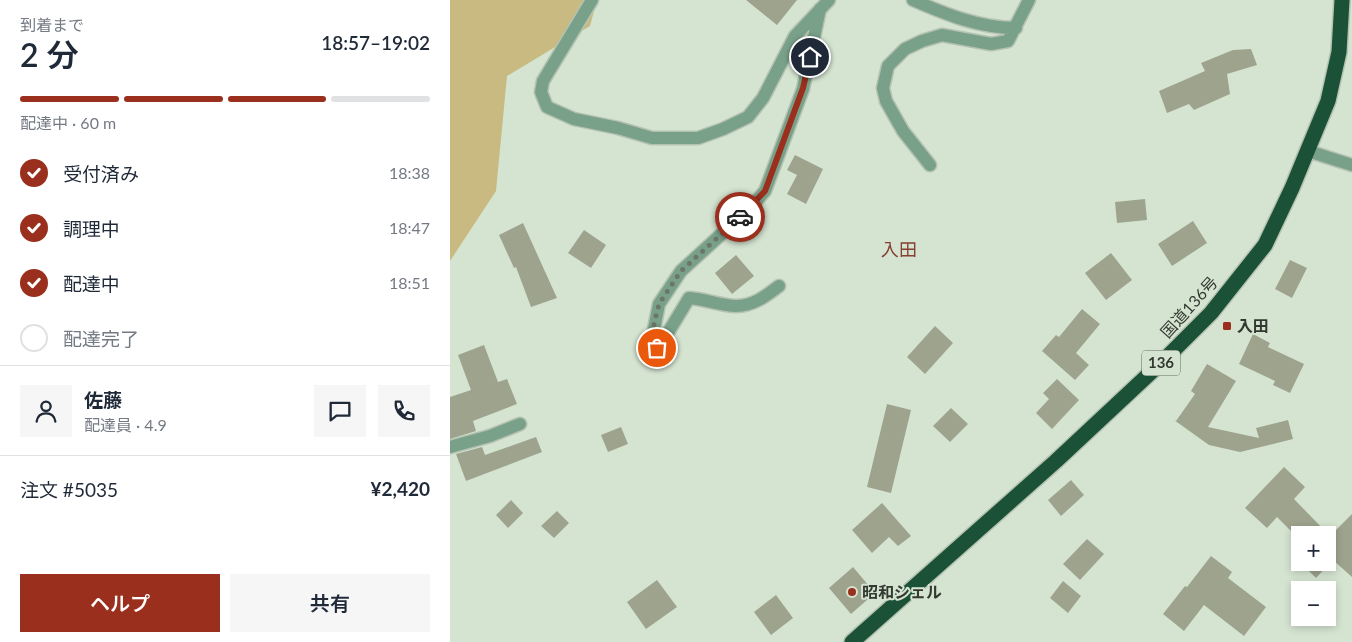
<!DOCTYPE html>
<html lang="ja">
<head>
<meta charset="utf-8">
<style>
	:root { --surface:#fff; --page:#f6f6f7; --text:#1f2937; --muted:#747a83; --line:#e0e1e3; --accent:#992f1c }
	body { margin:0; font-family:Lato,"Noto Sans JP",sans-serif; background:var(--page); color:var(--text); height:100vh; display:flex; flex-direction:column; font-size:19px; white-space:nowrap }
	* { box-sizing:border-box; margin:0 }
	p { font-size:16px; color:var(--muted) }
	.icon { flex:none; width:28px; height:28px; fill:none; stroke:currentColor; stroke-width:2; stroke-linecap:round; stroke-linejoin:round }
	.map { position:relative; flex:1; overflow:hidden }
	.details { display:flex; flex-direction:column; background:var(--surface); width:450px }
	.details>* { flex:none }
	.fabs { position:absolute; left:841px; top:526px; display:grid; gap:10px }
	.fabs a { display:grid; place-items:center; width:45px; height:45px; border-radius:0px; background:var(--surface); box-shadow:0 2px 8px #0003; font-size:25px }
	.pin { position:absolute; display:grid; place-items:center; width:42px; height:42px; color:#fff; margin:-21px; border:2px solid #fff; border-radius:50%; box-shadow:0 1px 5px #0007 }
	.courier { position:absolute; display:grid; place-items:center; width:50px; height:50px; margin:-25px; border:4px solid #992f1c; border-radius:50%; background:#fff; color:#222; box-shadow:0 1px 6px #0007 }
	.headline em { font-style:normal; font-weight:600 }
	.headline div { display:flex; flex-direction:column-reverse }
	.headline { display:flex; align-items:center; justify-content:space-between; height:85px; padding:0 20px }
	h1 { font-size:32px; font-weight:600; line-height:38px }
	.bar { display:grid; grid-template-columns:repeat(4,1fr); gap:8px 5px; align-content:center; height:60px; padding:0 20px }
	.bar i { height:6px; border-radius:4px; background:var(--line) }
	.bar .active { background:var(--accent) }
	.bar p { grid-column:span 4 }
	.line { display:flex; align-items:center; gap:12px; padding:0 20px; border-top:1px solid var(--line) }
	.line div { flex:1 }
	.round { display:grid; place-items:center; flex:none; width:52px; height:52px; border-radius:0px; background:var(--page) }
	ol { padding:0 20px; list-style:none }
	li { display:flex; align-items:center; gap:15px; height:55px }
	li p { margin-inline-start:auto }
	li .icon { padding:5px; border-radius:50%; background:var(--accent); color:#fff; stroke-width:4 }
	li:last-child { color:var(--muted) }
	li i { width:28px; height:28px; border:2px solid var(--line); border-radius:50% }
	.cta { display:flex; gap:10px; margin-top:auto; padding:10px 20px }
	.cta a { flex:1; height:58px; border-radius:0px; background:var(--accent); color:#fff; font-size:20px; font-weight:600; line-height:58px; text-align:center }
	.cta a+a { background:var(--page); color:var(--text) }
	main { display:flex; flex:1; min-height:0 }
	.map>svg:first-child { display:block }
	.green { fill:#c8ba80 }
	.building { fill:#9ea38e }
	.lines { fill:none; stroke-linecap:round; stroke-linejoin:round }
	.street-casing { stroke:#b5c2b1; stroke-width:15 }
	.highway-casing { stroke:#b5c2b1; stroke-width:18 }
	.street { stroke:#79a18a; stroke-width:12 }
	.highway { stroke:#1a5137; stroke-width:15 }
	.done { stroke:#6c7569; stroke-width:5; stroke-dasharray:0 9 }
	.route { stroke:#992f1c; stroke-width:6 }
	.poi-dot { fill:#992f1c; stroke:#d5e4d1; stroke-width:2 }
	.labels { text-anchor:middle; stroke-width:4; stroke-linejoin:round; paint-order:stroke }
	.shield { fill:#d5e4d1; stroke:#646c61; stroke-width:1 }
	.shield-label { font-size:15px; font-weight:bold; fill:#333931 }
	.street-label { font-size:16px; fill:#333931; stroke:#d5e4d1 }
	.poi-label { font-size:16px; font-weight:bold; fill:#333931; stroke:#d5e4d1; text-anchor:start }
	.neighbourhood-label { font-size:18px; fill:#864032; stroke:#d5e4d1 }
</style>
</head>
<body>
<main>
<section class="details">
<div class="headline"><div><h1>2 分</h1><p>到着まで</p></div><em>18:57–19:02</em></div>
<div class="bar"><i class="active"></i><i class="active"></i><i class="active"></i><i></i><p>配達中 · 60 m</p></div>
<ol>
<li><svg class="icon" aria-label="check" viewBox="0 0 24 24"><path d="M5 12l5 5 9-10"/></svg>受付済み<p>18:38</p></li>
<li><svg class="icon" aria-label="check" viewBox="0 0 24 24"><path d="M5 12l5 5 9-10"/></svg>調理中<p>18:47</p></li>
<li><svg class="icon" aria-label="check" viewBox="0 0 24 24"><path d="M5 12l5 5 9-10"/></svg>配達中<p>18:51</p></li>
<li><i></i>配達完了</li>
</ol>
<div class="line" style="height:90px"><a class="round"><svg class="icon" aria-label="person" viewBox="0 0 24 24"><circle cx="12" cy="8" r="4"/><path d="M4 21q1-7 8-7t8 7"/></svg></a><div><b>佐藤</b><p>配達員 · 4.9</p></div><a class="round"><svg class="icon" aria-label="chat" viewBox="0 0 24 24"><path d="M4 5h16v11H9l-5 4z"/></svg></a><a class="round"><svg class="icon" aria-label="phone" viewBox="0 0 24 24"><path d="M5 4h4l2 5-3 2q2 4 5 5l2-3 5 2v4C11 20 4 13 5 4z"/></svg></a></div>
<div class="line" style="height:65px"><div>注文 #5035</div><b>¥2,420</b></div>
<div class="cta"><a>ヘルプ</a><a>共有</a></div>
</section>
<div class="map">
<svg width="902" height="642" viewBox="0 0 902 642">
	<rect width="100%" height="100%" fill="#d5e4d1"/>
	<path class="green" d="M0 0H147L140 26 57 76 46 191 0 261Z"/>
	<path class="building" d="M296 0H347L327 25Z
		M801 49 807 65 777 74 780 94 744 110 739 104 717 113 709 91 755 71 751 63 783 50Z
		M345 155 373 169 356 204 337 194 347 175 337 170Z
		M695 199 697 220 667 223 665 202Z
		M743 221 757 243 722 266 708 244Z
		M73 223 107 298 81 307 66 267 64 268 49 235Z
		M134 230 156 245 141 268 118 253Z
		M661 253 682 280 656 300 635 273Z
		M286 255 304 276 282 294 265 273Z
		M840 260 857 268 842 298 825 289Z
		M632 309 650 324 626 353 639 365 625 380 592 351 606 335 609 337Z
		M485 326 503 343 475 374 457 357Z
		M803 334 820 343 818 347 854 364 840 393 823 385 825 381 789 364Z
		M34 345 48 382 57 379 67 404 23 421 26 431 0 439V397L21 390 8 355Z
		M757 364 786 381 758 427 809 438 806 428 838 420 843 439 790 452 759 445 724 420 726 421 745 394 741 391Z
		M607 379 629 400 602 429 586 413 599 399 593 393Z
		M437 404 461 410 441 493 417 487Z
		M501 408 518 424 500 442 483 426Z
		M171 427 178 444 158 452 151 435Z
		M86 437 92 452 16 481 6 454 32 447 35 455Z
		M834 467 855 487 844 499 880 536 902 514V577L883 560 866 578 852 564 878 562V535H850V540L827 517 817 528 795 508Z
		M621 480 634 495 611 516 598 500Z
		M61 500 73 513 58 528 46 515Z
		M432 503 461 536 448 546 439 537 422 553 402 530Z
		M107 511 119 523 104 538 91 526Z
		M637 539 654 554 630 580 613 564Z
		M761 556 782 572 778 578 816 607 794 636 754 605 734 631 713 614 735 586 737 587Z
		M403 567 425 593 401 614 379 588Z
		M207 580 227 607 196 629 177 602Z
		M613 581 631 596 618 613 600 598Z
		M326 595 343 618 321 635 304 612Z"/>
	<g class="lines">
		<g class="street-casing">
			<path id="street" d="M142 0 93 81 91 92 97 107 124 119 168 128 202 138H248L273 129 298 117 313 98 345 36 379 0
				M463 0C495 14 529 28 566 28
				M858 151 902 165
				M480 165 453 131 436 101 433 88 438 66 455 49 472 41 492 35 541 44 558 41 579 0
				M329 286C316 296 303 306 286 306 272 306 255 299 239 298L213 341 207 348 201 344 209 304 231 271 300 208 315 191 353 89 370 9
				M0 447 40 436 70 424"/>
		</g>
		<g class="highway-casing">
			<path id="highway" d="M402 642 606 461 712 362 761 313 815 245 842 188 878 101 889 52 892 0"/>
		</g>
		<use href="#street" class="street"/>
		<use href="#highway" class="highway"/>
	</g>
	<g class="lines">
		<path class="done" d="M207 348 201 344 203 328 209 304 231 271 290 217"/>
		<path class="route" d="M290 217 315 191 353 88 360 57"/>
	</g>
	<g class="poi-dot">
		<rect x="772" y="321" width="10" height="10" rx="2.5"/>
		<circle cx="402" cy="592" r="5"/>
	</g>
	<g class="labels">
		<rect class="shield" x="692" y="350.5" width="38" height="25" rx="4"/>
		<g class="shield-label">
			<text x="711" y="368">136</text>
		</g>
		<g class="street-label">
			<text transform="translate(739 307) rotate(-48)" y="6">国道136号</text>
		</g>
		<g class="poi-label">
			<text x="787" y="332">入田</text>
			<text x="412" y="598">昭和シェル</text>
		</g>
		<g class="neighbourhood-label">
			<text x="449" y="256">入田</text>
		</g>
	</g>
</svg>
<div class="fabs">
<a>+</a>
<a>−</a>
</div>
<div class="pin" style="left:207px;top:348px;background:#ea580c"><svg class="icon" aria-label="bag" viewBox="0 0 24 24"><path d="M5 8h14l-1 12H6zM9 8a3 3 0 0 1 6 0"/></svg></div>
<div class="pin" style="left:360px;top:57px;background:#1f2937"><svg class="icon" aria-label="home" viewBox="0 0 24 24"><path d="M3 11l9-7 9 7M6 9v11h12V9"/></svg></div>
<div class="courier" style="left:290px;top:217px"><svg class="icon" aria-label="car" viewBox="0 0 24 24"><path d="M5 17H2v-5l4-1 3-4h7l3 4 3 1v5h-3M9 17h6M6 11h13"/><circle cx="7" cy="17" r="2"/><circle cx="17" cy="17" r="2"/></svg></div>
</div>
</main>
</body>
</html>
